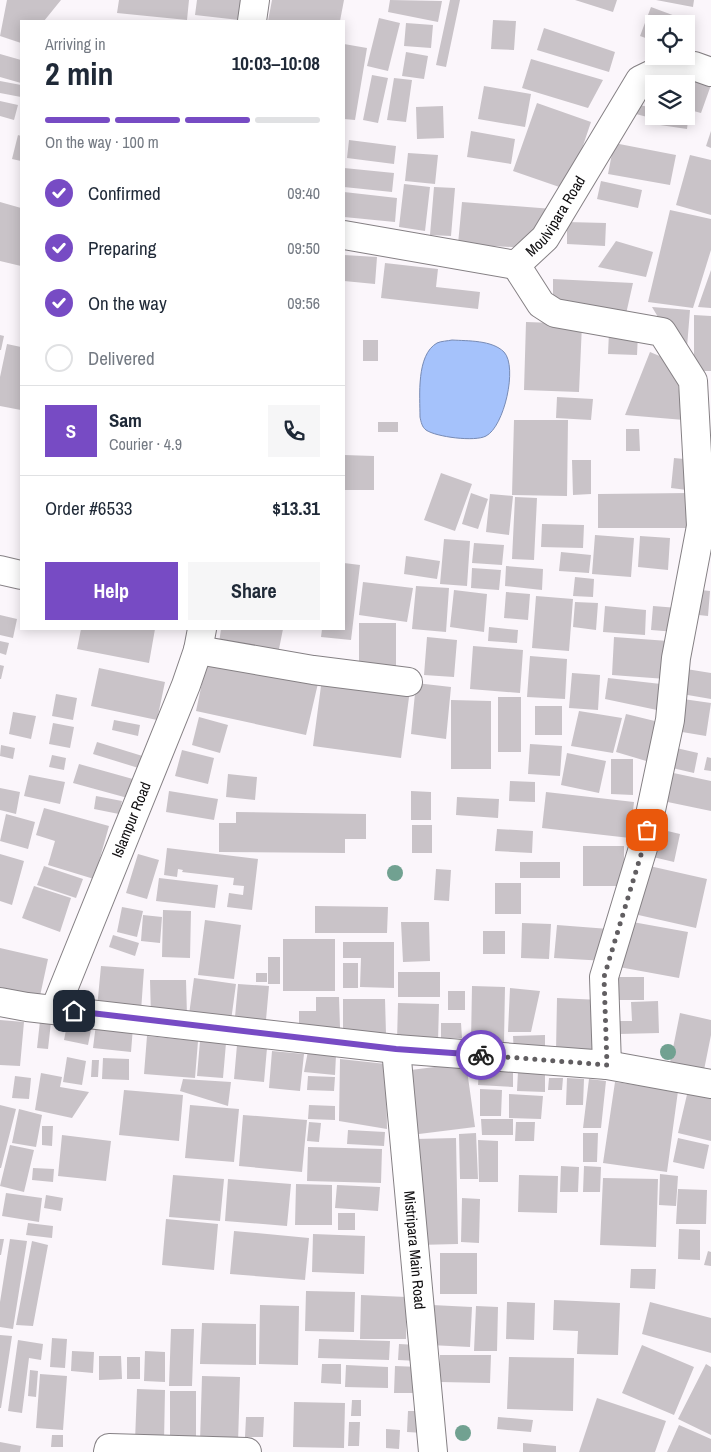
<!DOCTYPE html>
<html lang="en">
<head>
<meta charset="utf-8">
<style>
	:root { --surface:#fff; --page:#f6f6f7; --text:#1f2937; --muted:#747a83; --line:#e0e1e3; --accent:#774bc4 }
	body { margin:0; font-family:"Archivo Narrow",sans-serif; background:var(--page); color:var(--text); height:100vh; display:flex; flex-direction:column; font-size:19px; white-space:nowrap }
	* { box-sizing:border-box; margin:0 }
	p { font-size:16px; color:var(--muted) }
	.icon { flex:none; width:28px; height:28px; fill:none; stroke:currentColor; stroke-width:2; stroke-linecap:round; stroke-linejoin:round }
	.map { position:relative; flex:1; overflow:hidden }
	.sheet { position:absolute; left:20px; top:20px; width:325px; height:610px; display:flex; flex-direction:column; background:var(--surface); border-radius:0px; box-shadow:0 2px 12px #0003 }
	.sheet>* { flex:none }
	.fabs { position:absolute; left:645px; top:15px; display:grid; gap:10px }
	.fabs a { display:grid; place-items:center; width:50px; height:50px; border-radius:0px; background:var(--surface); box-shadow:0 2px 12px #0003; font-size:25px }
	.pin { position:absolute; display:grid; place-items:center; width:42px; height:42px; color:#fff; margin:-21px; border-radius:10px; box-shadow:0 2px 8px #0006 }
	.courier { position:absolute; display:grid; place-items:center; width:50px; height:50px; margin:-25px; border:4px solid #774bc4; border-radius:50%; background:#fff; color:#222; box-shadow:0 1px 6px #0007 }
	.headline em { font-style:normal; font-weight:700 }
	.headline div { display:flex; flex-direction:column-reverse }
	.headline { display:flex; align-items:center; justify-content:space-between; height:85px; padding:0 25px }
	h1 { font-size:32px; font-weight:700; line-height:38px }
	.bar { display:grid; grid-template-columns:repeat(4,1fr); gap:8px 5px; align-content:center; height:60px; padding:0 25px }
	.bar i { height:6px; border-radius:4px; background:var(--line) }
	.bar .active { background:var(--accent) }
	.bar p { grid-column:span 4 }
	.line { display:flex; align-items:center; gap:12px; padding:0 25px; border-top:1px solid var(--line) }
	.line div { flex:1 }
	.round { display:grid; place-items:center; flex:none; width:52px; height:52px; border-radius:0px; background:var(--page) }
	ol { padding:0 25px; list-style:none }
	li { display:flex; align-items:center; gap:15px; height:55px }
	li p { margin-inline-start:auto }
	li .icon { padding:5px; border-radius:50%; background:var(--accent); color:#fff; stroke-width:4 }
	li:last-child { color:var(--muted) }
	li i { width:28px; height:28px; border:2px solid var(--line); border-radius:50% }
	.action { display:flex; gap:10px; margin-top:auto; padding:10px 25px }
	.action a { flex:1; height:58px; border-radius:0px; background:var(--accent); color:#fff; font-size:20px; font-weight:700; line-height:58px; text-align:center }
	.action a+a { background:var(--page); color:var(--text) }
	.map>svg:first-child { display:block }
	.water { fill:#a5c2fb; stroke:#788bb4 }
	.building { fill:#c9c3c8 }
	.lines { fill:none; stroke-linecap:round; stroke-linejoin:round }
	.minor-casing { stroke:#858084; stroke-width:30 }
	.tertiary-casing { stroke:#858084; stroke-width:30 }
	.minor { stroke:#fff; stroke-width:28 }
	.tertiary { stroke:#fff; stroke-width:28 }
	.tree { fill:#71a191 }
	.done { stroke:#615e61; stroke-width:5; stroke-dasharray:0 9 }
	.route { stroke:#774bc4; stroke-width:6 }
	.labels { text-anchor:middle; stroke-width:4.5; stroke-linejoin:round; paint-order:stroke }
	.street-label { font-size:15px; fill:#0e0c0e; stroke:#fff }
</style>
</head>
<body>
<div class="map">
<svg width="711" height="1452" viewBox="0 0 711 1452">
	<rect width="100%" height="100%" fill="#fbf6fb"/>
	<path class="water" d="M452 340C468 341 492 340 504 352 518 367 504 427 486 436 475 442 436 437 426 430 422 427 421 422 420 417 420 396 416 355 437 343 441 341 448 341 452 340Z"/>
	<path class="building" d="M7 0H61L44 21H21V43L0 36Z
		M119 0H189L187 20 117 13Z
		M197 0H242L239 20 195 15Z
		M272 0H344L340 21H268Z
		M390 0 442 1 438 22 388 12Z
		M450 0H460L446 67 436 65Z
		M575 0H617L613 12Z
		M656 0H694L693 7Z
		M651 7 694 23 686 43V24H654V41L640 36Z
		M379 18 400 23 388 71 367 66Z
		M493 20 516 21 514 50 491 49Z
		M406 23 433 25 431 48 404 46Z
		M544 28 615 52 609 72 537 50Z
		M344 44 367 48 355 120 344 119Z
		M406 52 428 56 424 79 402 76Z
		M0 54 21 60V83L0 77Z
		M531 59 603 80 588 108 522 88Z
		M662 70 711 85 701 113 686 109V84H656Z
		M372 75 388 78 378 123 363 120Z
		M394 78 412 80 406 122 387 120Z
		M0 81 21 85V97L0 93Z
		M484 86 531 94 525 127 478 119Z
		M654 90V101L650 100Z
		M0 101 18 105 14 120 0 116Z
		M537 103 591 122 568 190 513 171Z
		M634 104 654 108 655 119 632 113Z
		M443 106 444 138 417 139 416 107Z
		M686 111 689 112 687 129 660 125 661 116H686Z
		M471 131 515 139 511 164 467 157Z
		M711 131V148L706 146Z
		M18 135 21 136V161L12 159Z
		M349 140 396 146 394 164 347 158Z
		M614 143 676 155 670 185 608 174Z
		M408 153 438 155 435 184 405 181Z
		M690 155 711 160V215L676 205Z
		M344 168 394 173 392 192 344 187Z
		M601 181 642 190 638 208 597 199Z
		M404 184 430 187 425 231 399 227Z
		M434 187 455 188 451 236 430 235Z
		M344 192 397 198 395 222 344 217Z
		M0 202 21 208V266L0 261Z
		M462 202 553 209 528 248 458 244Z
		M670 210 711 219V250L693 308 648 302Z
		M567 222 606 223 605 246 567 244Z
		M616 241 653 252 646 277 598 267Z
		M344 255 377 257 375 284 344 281Z
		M385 263 438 269 436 287 480 292 478 309 381 298Z
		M711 270V308L698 307Z
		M553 279 633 283 626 314 553 307Z
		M652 307 690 310 687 347 670 337Z
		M694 315 711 316V371H694Z
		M526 322 582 324 579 392 524 390Z
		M609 332 638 334 637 355 608 354Z
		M0 335 4 336 1 350H0Z
		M363 340H378V361H363Z
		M7 344 21 347V410L0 406V377Z
		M650 352 674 362 684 420 625 415Z
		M557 397 593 399 591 420 556 418Z
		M514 420H568L567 496 512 495Z
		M378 422H398V432H378Z
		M626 429H639L640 451H626Z
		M344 455 374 456V490H344Z
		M674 458 694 460 695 491 671 488Z
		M572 460H591V494L573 495Z
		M441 473 472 484 455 531 424 520Z
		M471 493 488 499 478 529 462 524Z
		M689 493V528H598V494Z
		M490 494 513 496 509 535 486 532Z
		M515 497 537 498 534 560 512 559Z
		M542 524 584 525 583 548 541 547Z
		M595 535 634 538 631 577 592 574Z
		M640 536 670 538 668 570 638 567Z
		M444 539 470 541 467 586 440 584Z
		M474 543 504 545 502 565 472 563Z
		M561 552 591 555 589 573 559 571Z
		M406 556 440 561 437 579 404 574Z
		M344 563 360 565 351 640 321 637 322 629H344Z
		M506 566 543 569 542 590 505 586Z
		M472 568 501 570 499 590 471 588Z
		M575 577 594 579 593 597 573 596Z
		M363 582 413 588 407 622 359 615Z
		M416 586 449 588 446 632 412 629Z
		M691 589 710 591 708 616 689 614Z
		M454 590 487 594 484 632 450 627Z
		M506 592 530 594 528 620 504 618Z
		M536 596 573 599 569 651 532 648Z
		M575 602 598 603 596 630 573 627Z
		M605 606 646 610 645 635 603 632Z
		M653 606 678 608 676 632 651 630Z
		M0 615 17 619 13 638 0 635Z
		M359 623H396V673H359Z
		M489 627 518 630 517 643 488 641Z
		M81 629H155L149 663 77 649Z
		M221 629H283L278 654 219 643Z
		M427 637 457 640 454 677 424 675Z
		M614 637 668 641 666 679 612 675Z
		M0 641 9 643 6 655 0 653Z
		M473 646 523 650 520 693 470 689Z
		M208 655 319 679 306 735 196 711Z
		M530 656 567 659 565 699 527 697Z
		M0 665 4 666 1 679H0Z
		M99 668 165 682 157 720 91 706Z
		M680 668 711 673V699L676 693Z
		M323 671 411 682 401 758 313 746Z
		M572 673 600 675 598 710 569 708Z
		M608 678 661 684 657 710 605 699Z
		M416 683 451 687 446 739 411 734Z
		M56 694 77 698 73 720 52 716Z
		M498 697H521V752H498Z
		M676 698 711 703 706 736 670 730Z
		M451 700 491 701V769H451Z
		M535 706H562V735H535Z
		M579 711 622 718 613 753 571 746Z
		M13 712 36 716 31 739 9 734Z
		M626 714 663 723 653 763 616 752Z
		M199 717 228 725 220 753 192 745Z
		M114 720 140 725 138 736 112 730Z
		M53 723 74 727 70 748 49 744Z
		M97 742 149 758 145 770 93 754Z
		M530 744 562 746 560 776 528 774Z
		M1 745 15 748 13 759 0 756Z
		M672 747 698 753 694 773 668 767Z
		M182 750 214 758 208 784 175 776Z
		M567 753 606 761 599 793 561 785Z
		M52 755 66 758 64 770 49 767Z
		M707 757 711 758V771L704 770Z
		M611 759H633V795L611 794Z
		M79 764 140 781 135 800 73 783Z
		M664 771 711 781V811L658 800Z
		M228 774 257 777 255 800 226 797Z
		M29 775 65 782 60 804 24 796Z
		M510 781 535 782V802L509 801Z
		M0 788 20 792 16 814 0 810Z
		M169 791 218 799 214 820 166 812Z
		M411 791 431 792V820H411Z
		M546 792 634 802 630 838 542 828Z
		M96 796 122 801 119 814 94 809Z
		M457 797 499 799 498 818 456 815Z
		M44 808 109 826 94 879 48 865 55 841 36 835Z
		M236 812 366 814V839H345V853L219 852V823H236Z
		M6 814 35 822 28 849 0 841Z
		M412 825H432V853H412Z
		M497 829 533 831 532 853 495 851Z
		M659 829 680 834 674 862 653 857Z
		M583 846H624V886H583Z
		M167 848 258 859 252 910 227 907 229 893 243 895 244 886 233 885 234 878 182 872 183 870 178 869 177 877 164 875Z
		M0 854 24 861 12 905 0 901Z
		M138 854 159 860 147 899 126 893Z
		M520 862H560V878H520Z
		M645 865 707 879 696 928 634 914Z
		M44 866 83 879 76 898 37 885Z
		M436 869 451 870 449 901 434 900Z
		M159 878 218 885 215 908 156 901Z
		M495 883H521V914H495Z
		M34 886 71 898 60 932 22 918Z
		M315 906 388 907 387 933H315Z
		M122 907 143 911 137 937 117 932Z
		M163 910 191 911 190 958 162 957Z
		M143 915 162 917 160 943 141 941Z
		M205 920 241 925 234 979 198 975Z
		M627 921 688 932 679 978 619 967Z
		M401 922H429L430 961 403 962Z
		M522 923 551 924 549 959 521 958Z
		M557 925 609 929 606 961 554 958Z
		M483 931H505V954H483Z
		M113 935 139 943 135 956 109 947Z
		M283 939H335V991H283Z
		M343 942H394V988L360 987 361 958H343Z
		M0 948 48 959 40 996 0 987Z
		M268 957H280V984H268Z
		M343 963H358V988H343Z
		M101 966 144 969 141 1011 97 1008Z
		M398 972H440V997H398Z
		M256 973H267V982H256Z
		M614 977H644V1000H614Z
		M194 978 236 984 230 1028 188 1022Z
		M150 980H186L187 1016H151Z
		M238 984 269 986 265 1031 234 1028Z
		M472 986 505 987 504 1042H471Z
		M510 988 540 991 531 1032H508Z
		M448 991H465V1010H448Z
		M316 997H339L340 1028H299V1011H316Z
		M557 998 601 1000 600 1055 556 1052Z
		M343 999H385L386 1034 343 1035Z
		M658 1001 659 1033 619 1034V1021H632L631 1002Z
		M398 1003 439 1004 438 1042 397 1041Z
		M680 1013 711 1020V1035L704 1070 670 1063Z
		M0 1020 24 1022 20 1066 0 1065Z
		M40 1021 51 1022 48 1049 37 1048Z
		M441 1023H461L462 1038H441Z
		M96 1024 133 1027 131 1052 93 1048Z
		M67 1025 91 1030 88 1045 64 1040Z
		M545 1035V1054L514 1055 513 1036Z
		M147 1036 198 1041 195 1078 144 1074Z
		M200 1041 226 1043 223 1078 197 1076Z
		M237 1045 267 1048 264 1082 234 1079Z
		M272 1051 304 1054 300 1091 269 1088Z
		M308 1051 336 1055 335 1075 304 1072Z
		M67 1057 86 1061 82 1085 63 1082Z
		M103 1058 129 1059V1080L102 1079Z
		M340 1059 386 1064 387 1129 339 1121Z
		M92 1060H99L98 1077H91Z
		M466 1063 475 1127 411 1135 403 1071Z
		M479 1070 513 1071V1087L478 1085Z
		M518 1071 545 1072V1092L517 1091Z
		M41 1073 62 1077 60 1087 89 1092 72 1118 35 1110Z
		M15 1076 31 1078 29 1099 12 1098Z
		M308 1076 335 1077 334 1091 307 1090Z
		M549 1078H563L562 1090H548Z
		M567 1078 584 1079 583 1105H566Z
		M183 1079 231 1082 228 1106 180 1091Z
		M589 1079 606 1081 601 1128H583Z
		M615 1082 678 1091 667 1172 603 1163Z
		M689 1086 711 1091V1141L678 1133Z
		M480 1089 502 1090 501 1116H480Z
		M124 1090 183 1095 179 1141 119 1135Z
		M509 1094 543 1096 541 1119 509 1118Z
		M0 1105 16 1109 1 1168H0Z
		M190 1105 239 1109 234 1162 185 1158Z
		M309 1105 335 1106V1120L308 1119Z
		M19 1109 42 1115 36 1147 12 1143Z
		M243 1115 307 1120 302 1172 239 1166Z
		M481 1119H513V1135H482Z
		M309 1122 321 1123 319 1142 307 1141Z
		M516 1122H535L534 1141H515Z
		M42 1126H53L52 1146 42 1145Z
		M348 1130 385 1132 384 1146 347 1144Z
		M476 1133 478 1179H460L459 1134Z
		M583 1133H598L597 1162H583Z
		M62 1135 111 1141 106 1181 58 1176Z
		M456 1138 458 1244 417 1245 415 1139Z
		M678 1138 709 1145 704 1169 673 1162Z
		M478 1140 498 1141V1182H479Z
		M10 1145 34 1150 24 1192 0 1186Z
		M308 1147 382 1149 381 1183 307 1181Z
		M561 1166 579 1167 578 1192H560Z
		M584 1166 601 1167 600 1192H583Z
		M33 1168 54 1169 53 1182 32 1180Z
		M660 1174 678 1176 676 1206 659 1205Z
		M173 1175 224 1179 220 1221 169 1217Z
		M519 1175 558 1176 557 1213 518 1212Z
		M603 1178 658 1179 656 1247 600 1245Z
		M228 1179 291 1184 287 1226 225 1221Z
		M296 1184 332 1185V1225H295Z
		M337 1185 380 1187 378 1211 335 1208Z
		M678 1189 707 1190 706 1224H676Z
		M6 1193 42 1198 39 1222 2 1216Z
		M46 1195 63 1198 61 1211 44 1208Z
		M462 1198 480 1199 479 1243 461 1242Z
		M338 1213H355V1230H338Z
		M166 1219 218 1224 214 1270 162 1265Z
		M28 1223 53 1226 52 1238 26 1235Z
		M679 1229 700 1230V1260L678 1259Z
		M234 1231 309 1238 305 1280 230 1274Z
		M313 1234 365 1236 364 1274 312 1272Z
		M0 1239H4L1 1255H0Z
		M10 1239 27 1241 13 1329 0 1327V1302Z
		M32 1241 48 1245 33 1326 16 1325Z
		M708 1251 711 1252V1266L704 1265Z
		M440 1253H477V1294H440Z
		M631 1269H656L655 1289 630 1288Z
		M306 1291 355 1292 354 1332 305 1331Z
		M361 1295 407 1297 406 1339H360Z
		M554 1300 620 1303 618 1355 577 1354 578 1331 553 1330Z
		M507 1302 535 1303 534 1340 506 1339Z
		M650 1302 711 1318V1353L642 1334Z
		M260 1305 299 1306 298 1365 259 1364Z
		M432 1305 472 1307 470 1347 430 1345Z
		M476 1306 498 1307 497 1351H474Z
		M202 1323 256 1324V1365L200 1364Z
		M171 1329H194L192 1386H169Z
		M0 1335 12 1336 1 1408H0Z
		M52 1338 67 1339 65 1368 50 1367Z
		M319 1339 390 1341 389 1360 318 1358Z
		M18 1340 43 1344 41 1360 29 1358 22 1413 8 1411Z
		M399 1344 418 1345V1361L398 1360Z
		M642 1345 694 1367 674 1415 622 1393Z
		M72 1351 94 1352 93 1373 71 1371Z
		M145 1351 165 1352V1382L144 1381Z
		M440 1355H491L490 1383 440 1382Z
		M99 1356H121L122 1379 99 1380Z
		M127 1357H140V1379H127Z
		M509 1357 574 1358 573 1411 507 1409Z
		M322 1364H341V1384L321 1383Z
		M706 1364 711 1367V1435L678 1419Z
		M346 1365 388 1367V1388L345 1387Z
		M395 1366 419 1367 418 1393H394Z
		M30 1370 38 1371 36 1397 28 1396Z
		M40 1374 67 1376 63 1430 36 1428Z
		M202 1376 240 1377 238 1443 200 1442Z
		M137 1389 165 1390 164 1442 135 1441Z
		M170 1391H196V1440H170Z
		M597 1398 666 1421 655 1452H579Z
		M352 1400H361V1416H351Z
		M294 1402 345 1403 344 1448 293 1447Z
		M408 1411H424V1433L407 1432Z
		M246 1417H264L263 1437H245Z
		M498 1417 533 1420 531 1432 497 1429Z
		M349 1422H360L359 1446H348Z
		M679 1425 711 1439V1452H667Z
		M386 1429 400 1430 399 1449 386 1448Z
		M52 1435H63V1447H51Z
		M0 1442 21 1446 20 1452H0Z
		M523 1443 556 1446V1452H523Z"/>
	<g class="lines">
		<g class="minor-casing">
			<g id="minor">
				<path d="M252 21 255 0"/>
				<path id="s1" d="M344 235 516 265 545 238 640 80 671 65 694 66 711 72"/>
				<path d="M516 265 541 304 555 313 662 332 693 381 701 526 676 658 670 720 643 848 604 977 607 1065"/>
				<path d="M0 570 21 575"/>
				<path d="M198 650 313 670 408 682"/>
				<path id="s2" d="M55 1009 186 685 198 650 202 629"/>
				<path id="s3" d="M396 1049 433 1452"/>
				<path d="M108 1452 109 1448 247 1452"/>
			</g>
		</g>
		<g class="tertiary-casing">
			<path id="tertiary" d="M0 1002 27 1007 396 1049 607 1065 711 1084"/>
		</g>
		<use href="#minor" class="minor"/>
		<use href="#tertiary" class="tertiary"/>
	</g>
	<g class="tree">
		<circle cx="395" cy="873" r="8"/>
		<circle cx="668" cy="1052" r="8"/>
		<circle cx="463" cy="1433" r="8"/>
	</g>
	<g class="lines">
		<path class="done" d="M481 1055 607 1065 604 977 643 848 647 830"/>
		<path class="route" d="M74 1011 396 1049 481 1055"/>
	</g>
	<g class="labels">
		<g class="street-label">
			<text dy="5" stroke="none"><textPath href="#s1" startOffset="238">Moulvipara Road</textPath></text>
			<text dy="5" stroke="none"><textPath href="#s2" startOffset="204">Islampur Road</textPath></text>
			<text dy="5" stroke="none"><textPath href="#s3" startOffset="202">Mistripara Main Road</textPath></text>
		</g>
	</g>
</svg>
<div class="fabs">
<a><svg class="icon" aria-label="locate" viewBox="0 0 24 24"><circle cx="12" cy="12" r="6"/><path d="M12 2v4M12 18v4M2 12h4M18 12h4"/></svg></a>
<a><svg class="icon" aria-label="layers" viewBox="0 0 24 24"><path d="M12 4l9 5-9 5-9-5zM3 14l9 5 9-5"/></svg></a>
</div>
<div class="pin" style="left:647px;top:830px;background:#ea580c"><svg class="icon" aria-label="bag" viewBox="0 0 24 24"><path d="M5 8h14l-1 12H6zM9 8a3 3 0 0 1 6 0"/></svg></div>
<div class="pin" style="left:74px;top:1011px;background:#1f2937"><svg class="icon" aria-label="home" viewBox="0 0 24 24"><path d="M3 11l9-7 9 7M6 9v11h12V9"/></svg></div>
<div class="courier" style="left:481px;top:1055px"><svg class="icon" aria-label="bike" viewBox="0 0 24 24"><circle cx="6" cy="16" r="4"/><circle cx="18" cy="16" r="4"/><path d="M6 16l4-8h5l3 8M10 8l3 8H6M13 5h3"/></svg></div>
<section class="sheet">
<div class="headline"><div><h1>2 min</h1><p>Arriving in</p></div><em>10:03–10:08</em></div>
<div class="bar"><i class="active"></i><i class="active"></i><i class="active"></i><i></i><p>On the way · 100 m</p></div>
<ol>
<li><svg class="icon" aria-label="check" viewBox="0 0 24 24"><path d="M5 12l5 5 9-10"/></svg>Confirmed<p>09:40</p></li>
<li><svg class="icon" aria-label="check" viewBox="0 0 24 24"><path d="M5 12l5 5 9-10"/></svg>Preparing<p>09:50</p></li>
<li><svg class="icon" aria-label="check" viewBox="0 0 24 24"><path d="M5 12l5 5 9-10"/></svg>On the way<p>09:56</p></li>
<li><i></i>Delivered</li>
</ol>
<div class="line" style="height:90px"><b class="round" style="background:var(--accent);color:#fff">S</b><div><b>Sam</b><p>Courier · 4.9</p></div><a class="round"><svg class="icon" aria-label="phone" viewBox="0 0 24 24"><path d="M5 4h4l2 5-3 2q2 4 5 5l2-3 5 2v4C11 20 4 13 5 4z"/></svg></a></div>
<div class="line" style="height:65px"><div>Order #6533</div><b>$13.31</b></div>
<div class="action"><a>Help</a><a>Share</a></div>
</section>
</div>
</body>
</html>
